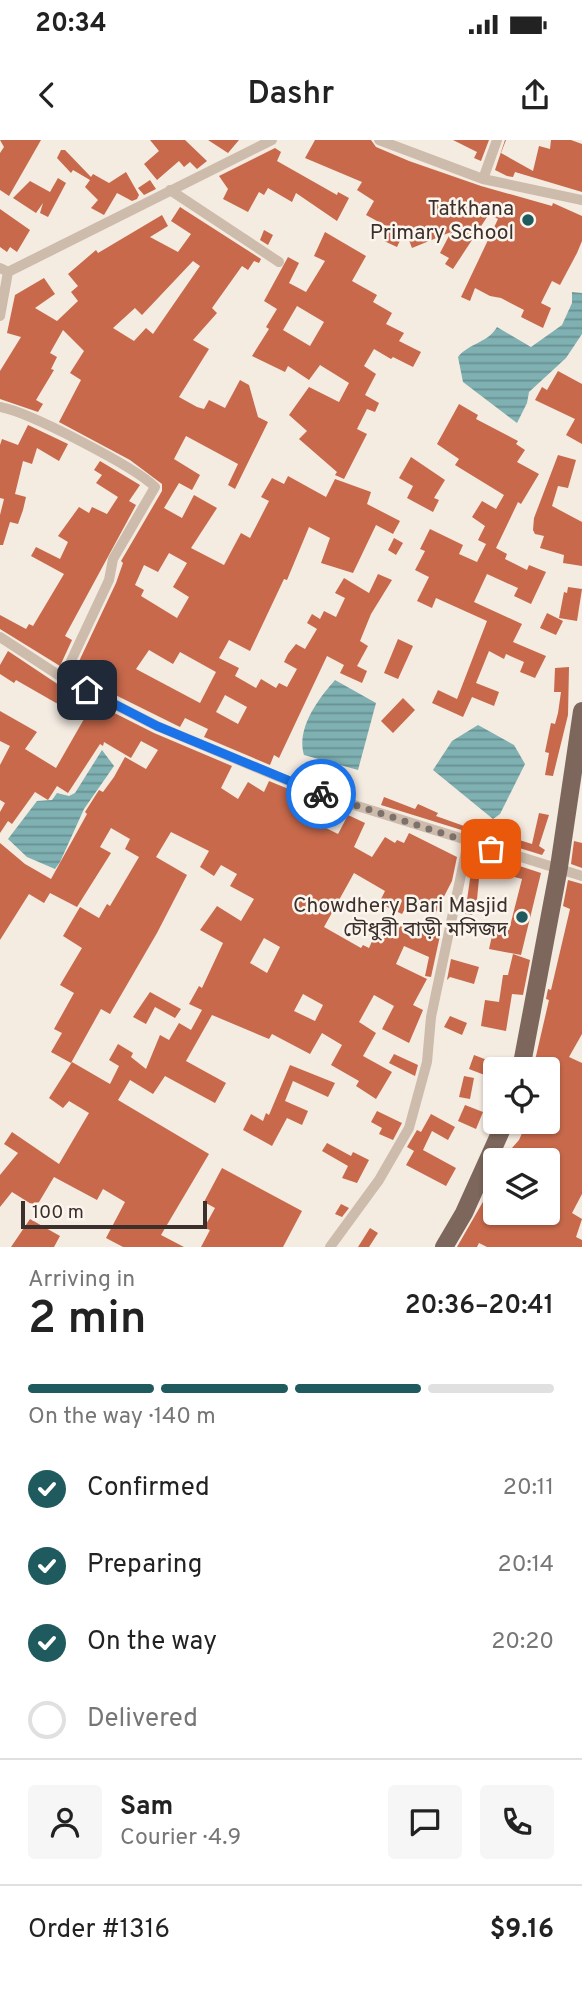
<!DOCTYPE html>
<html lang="en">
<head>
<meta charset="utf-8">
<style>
	:root { --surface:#fff; --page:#f6f6f6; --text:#222; --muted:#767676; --line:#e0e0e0; --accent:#1f5a5e }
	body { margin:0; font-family:Overpass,"Noto Sans Bengali",sans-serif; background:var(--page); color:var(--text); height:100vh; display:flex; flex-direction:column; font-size:26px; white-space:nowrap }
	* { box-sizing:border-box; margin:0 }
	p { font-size:23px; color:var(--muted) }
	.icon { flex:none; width:38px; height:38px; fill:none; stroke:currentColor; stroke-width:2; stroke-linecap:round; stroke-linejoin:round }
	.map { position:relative; height:1107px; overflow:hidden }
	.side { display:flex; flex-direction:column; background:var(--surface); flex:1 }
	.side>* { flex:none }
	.tools { position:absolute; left:483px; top:917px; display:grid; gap:14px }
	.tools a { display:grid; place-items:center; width:77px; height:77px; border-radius:7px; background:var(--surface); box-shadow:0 2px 5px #0004; font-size:35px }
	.scale { position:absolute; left:21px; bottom:18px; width:186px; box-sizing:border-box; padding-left:7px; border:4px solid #3b302b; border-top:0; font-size:19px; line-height:24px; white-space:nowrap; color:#3b302b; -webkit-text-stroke:5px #fbf5ee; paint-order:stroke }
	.pin { position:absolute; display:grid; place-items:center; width:60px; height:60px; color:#fff; margin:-30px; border-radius:14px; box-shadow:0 4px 10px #0006 }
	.courier { position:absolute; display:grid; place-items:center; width:70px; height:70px; margin:-35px; border:5px solid #1a73e8; border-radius:50%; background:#fff; color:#222; box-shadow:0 2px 9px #0007 }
	.summary em { font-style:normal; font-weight:600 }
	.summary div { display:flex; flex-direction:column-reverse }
	.summary { display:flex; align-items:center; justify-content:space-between; height:119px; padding:0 28px }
	h1 { font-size:46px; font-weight:600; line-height:52px }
	.bar { display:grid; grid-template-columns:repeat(4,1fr); gap:10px 7px; align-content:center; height:84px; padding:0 28px }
	.bar i { height:9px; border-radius:5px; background:var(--line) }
	.bar .on { background:var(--accent) }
	.bar p { grid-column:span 4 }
	.line { display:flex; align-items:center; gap:18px; padding:0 28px; border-top:2px solid var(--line) }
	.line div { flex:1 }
	.round { display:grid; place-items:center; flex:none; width:74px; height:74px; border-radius:7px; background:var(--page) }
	ol { padding:0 28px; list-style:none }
	li { display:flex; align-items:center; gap:21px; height:77px }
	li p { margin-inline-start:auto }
	li .icon { padding:7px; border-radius:50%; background:var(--accent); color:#fff; stroke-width:4 }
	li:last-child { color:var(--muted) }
	li i { width:38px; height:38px; border:4px solid var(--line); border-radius:50% }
	.status { display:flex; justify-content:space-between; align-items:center; height:49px; padding:0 35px; background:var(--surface); direction:ltr }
	.status svg { height:19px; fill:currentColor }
	header { display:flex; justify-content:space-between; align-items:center; height:91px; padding:0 28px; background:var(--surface); font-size:32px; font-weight:600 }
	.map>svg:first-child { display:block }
	.water { fill:url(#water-rules) }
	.building { fill:#c8694b; fill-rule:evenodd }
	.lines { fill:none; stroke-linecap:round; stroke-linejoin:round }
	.street { stroke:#cdbbac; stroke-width:10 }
	.primary { stroke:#7d675c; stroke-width:18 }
	.done { stroke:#7c716b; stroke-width:7; stroke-dasharray:0 12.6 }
	.route { stroke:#1a73e8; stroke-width:9 }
	.poi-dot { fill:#1f5a5e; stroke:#fbf5ee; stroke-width:2.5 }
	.labels { text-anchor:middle; stroke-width:5; stroke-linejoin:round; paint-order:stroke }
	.poi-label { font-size:21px; fill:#3b302b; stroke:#fbf5ee; text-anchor:end }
</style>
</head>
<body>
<div class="status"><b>20:34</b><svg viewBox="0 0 49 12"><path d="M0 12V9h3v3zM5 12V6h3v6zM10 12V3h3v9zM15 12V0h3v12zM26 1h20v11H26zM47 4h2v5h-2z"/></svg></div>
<header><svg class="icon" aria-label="back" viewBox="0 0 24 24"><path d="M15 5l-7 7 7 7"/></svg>Dashr<svg class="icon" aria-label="share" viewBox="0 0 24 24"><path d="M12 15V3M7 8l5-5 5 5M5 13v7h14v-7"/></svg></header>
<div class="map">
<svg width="582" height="1107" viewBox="0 0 582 1107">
	<defs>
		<pattern id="water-rules" width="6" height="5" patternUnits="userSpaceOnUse" patternTransform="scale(1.75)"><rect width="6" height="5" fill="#7fb0b2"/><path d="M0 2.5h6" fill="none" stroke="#699091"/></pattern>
	</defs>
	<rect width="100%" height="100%" fill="#f4ebe1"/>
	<path class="water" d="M572 152 582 153V194L566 218 529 252 527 263 517 283 463 242 458 217C469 203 488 203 497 187L531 207 562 185 572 163Z
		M335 540 376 563 358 630 304 615C296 589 318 559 335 540Z
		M478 585 514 605 525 624 500 674 493 679 433 630 452 601Z
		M102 610 114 626 84 669 60 722 55 729 27 717 8 699 37 661 52 660 57 653 69 656 75 653Z"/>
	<path class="building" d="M0 0H41L9 56 0 50V13L4 7Z
		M150 0H185L207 21 197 29 190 22 184 27 179 21 157 40 144 24 159 11Z
		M208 0H239L228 13Z
		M315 0H371L376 7 409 21 481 46 552 66 553 63 582 76V101L577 113 560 145 552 141 541 163 551 168 543 188 521 177 524 170 501 158 490 156 475 148 470 161 461 157 498 79 489 74 453 129 445 124 449 118 440 113 451 92 412 108 405 90 397 107 382 100 388 87 366 75 374 61 357 50 362 42 305 18Z
		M453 0H489L481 21 474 18 477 12Z
		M505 0H506L501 13 533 31 539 6 550 9 551 0H571L582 4V52L515 32 513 37 507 36 495 30Z
		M275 8 281 12 277 21 337 55 338 52 349 58 337 81 296 53 292 62 268 48 264 55 259 52 248 72 223 59 228 49 219 36Z
		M61 10H65L91 37 93 34 109 43 126 32 139 55 137 59 132 61 117 53 104 75 91 68 98 60 85 47 90 40 73 30 71 33 57 18Z
		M58 38 66 43 48 77 40 73 43 63 36 73 13 58 30 41 50 52Z
		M150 40 156 49 144 55 138 48Z
		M180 67 261 119 259 123 254 121 248 130 242 126 212 168 217 173 193 200 209 209 179 257 197 267 204 269 209 260 225 268 240 240 249 245 258 277 268 282 235 349 228 345 238 324 186 296 174 319 200 335 192 350 179 343 164 368 182 378 194 355 217 368 191 408 224 425 241 393 250 398 269 361 261 357 272 338 284 344 288 336 326 357 335 339 371 352 367 364 400 381 393 394 376 385 353 433 321 423 330 398 309 387 287 440 284 439 250 511 229 500 219 518 239 528 235 536 256 548 261 539 276 548 279 543 287 547 297 529 284 522 288 514 296 504 305 509 317 489 307 483 312 474 320 479 324 471 336 477 345 458 335 453 344 438 369 453 378 434 392 440 371 474 360 501 368 506 357 526 367 531 362 543 340 533 344 525 327 516 279 618 274 615 270 625 204 597 208 589 185 578 180 587 73 534 116 443 123 423 121 421 162 351V344L130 320 59 282 81 240 70 233 84 211 63 190 50 213 57 217 51 229 54 230 36 260 43 264 38 272 0 259V231L21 197 7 193 15 155 44 138 55 154 35 168 57 181 78 161 71 152 78 146 68 134 96 110 98 113 162 75 168 86 150 97 178 112 191 94 171 81ZM193 121 200 126 153 194 146 188 134 201 113 188 135 168 142 175ZM169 413 187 423 173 447 189 457 177 478 141 456 144 450 135 445 144 425 158 432ZM149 510 173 524 180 512 216 532 200 563 136 529ZM225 555 247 567 238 584 216 572Z
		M0 69 30 90 17 112 10 107 7 112 0 107Z
		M264 90 273 95 268 105 260 100Z
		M325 92 366 116 352 141 377 155 373 162 392 173 386 184 404 193 399 201 421 212 413 227 393 217 391 219 374 209 364 226 376 234 365 255 379 263 375 272 367 269 357 289 367 294 344 339 335 335 337 332 299 299 307 291 289 275 309 247 339 262 349 243 320 225 309 240 288 226 285 232 252 216 269 189 266 187 277 169 264 161 288 117 299 123 289 143 306 152 325 121 314 116ZM297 166 324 182 310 206 283 190Z
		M558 231 582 244V304L566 295 575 279 535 260 542 247 547 250Z
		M459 264 478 275 476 279 518 301 516 304 525 310 517 322 539 334 521 364 518 362 496 408 507 414 505 419 527 430 529 425 546 432 531 464 514 456 518 448 487 434 474 462 522 484 513 502 546 516 535 538 520 532 524 522 506 514 504 519 489 511 476 543 499 552 494 566 472 557 463 577 432 563 438 550 457 559 487 481 436 458 432 468 417 461 429 437 415 430 425 411 420 409 430 389 463 405 459 414 477 422 486 404 478 400 485 386 472 377 482 361 496 369 504 355 455 325 459 319 437 304Z
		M28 285 68 304 59 321 37 308 32 324 23 321 15 354 26 357 23 370 18 384 10 382 3 405H0V375L4 359 0 358V305L2 299 18 305Z
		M558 315 576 320 568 348 558 346 552 366 582 382V426L563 423 564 415 540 408 544 396 535 394 533 390 534 378Z
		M411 317 445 340 434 358 439 360 433 372 407 358 413 346 399 338Z
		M100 321 140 345 129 361 136 365 65 496 72 500 60 526 0 489V475L26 489 29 484 33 486 64 434 31 416 36 407 60 419 68 402 58 396 79 367 89 373 92 367 107 374 118 357 96 343 102 335 94 330Z
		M394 398 403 403 396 415 388 410Z
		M568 447 582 449 577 481 559 478 564 452 567 453Z
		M547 473 563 481 556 495 540 488Z
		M398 499 413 506 398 539 384 533Z
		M8 511 59 545 154 593 232 626 221 648 238 659 248 642 264 652 269 641 330 666 322 686 338 694 348 675 365 683 354 707 372 717 385 697 395 703 397 700 404 703 409 693 457 717 452 741 435 774 409 761 402 774 379 763 385 751 354 733 324 787 361 808 363 805 369 808 378 788 396 796 401 784 431 796 435 780 443 782 431 837 425 836 429 817 404 806 396 824 427 839 413 865 423 870 409 903 382 889 394 866 374 855 359 882 376 893 363 916 392 932 376 959 356 946 359 941 331 925 342 905 322 893 310 914 272 894 269 899 212 875 186 921 226 943 215 963 165 936 153 954 130 940 118 960 209 1014 161 1095 184 1107H123L106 1098 125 1062 103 1049 97 1060 54 1037 36 1067 12 1052 0 1067V1035L18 1013 4 1004 12 992 59 1024 89 973 69 961 63 968 49 958 72 922 110 944 119 926 109 920 118 904 133 913 131 917 146 929 160 895 169 900 179 883 191 890 202 870 189 864 199 846 202 848 223 803 200 790 217 766 241 781 254 759 230 746 237 734 221 725 214 736 200 727 209 711 171 692 156 717 187 735 157 793 110 874 101 869 71 923 51 912 62 893 54 889 74 853 60 845 82 808 63 796 80 767 99 778 107 764 110 766 139 717 125 709 130 699 111 688 100 707 111 713 77 767 50 753 44 763 29 754 0 800V703L25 724 51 739 87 674 85 672 99 650 103 652 114 637 125 617 146 629 158 610 141 601 131 618 104 602 103 606 100 604 68 653 57 646 48 660 35 652 12 684 8 681 0 693V672L5 663 0 660V625L10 606 0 601V571L37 592 25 609 56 628 84 579 16 540 14 543 0 534V525ZM264 798 280 807 267 833 250 823ZM303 854 323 865 315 881 294 871Z
		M569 527 568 575 553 636 545 635 549 613 545 612 551 583 555 584 558 573 561 552H554L555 528Z
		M403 558 415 570 393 593 381 581Z
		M384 657 415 669 418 664 438 673 436 676 464 686 465 683 532 704 539 673 549 675 539 706 545 710 542 715 381 665Z
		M574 701 582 703V728L571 724Z
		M474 711 541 733 521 815 489 809 492 796 484 795 486 785 509 790 522 739 480 728 476 770 472 775 465 774Z
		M568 740 582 744V894L569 917 582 923V1054L572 1073 582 1079 576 1097 582 1100V1107H487L479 1103 477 1107H457L484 1060 495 1066V1073H548V1020H514L505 1016 519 1000 527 982H548V929H533L549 860 546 859 548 849 551 850 570 769 563 766Z
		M513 814 530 820 523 855 512 854 506 891 481 886 485 860 499 862 503 835H508Z
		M451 819 479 827 474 844 450 837 447 840Z
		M150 852 181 869 175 878 155 867 146 884 133 877Z
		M450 876 467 883 462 895 444 887Z
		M394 914 418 925 415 936 389 923Z
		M474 915 495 923V939L469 929Z
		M290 925 335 943 328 957 293 941 285 961 308 971 302 985 287 978 272 1006 243 990 251 974 263 981 266 973 269 975Z
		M464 936 474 938 470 959 459 957Z
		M465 965 483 972 476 989 458 981Z
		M377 971 402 983 393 1000 379 994 382 988 371 982Z
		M431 974 455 987 448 1000 432 991 423 1010 456 1028 446 1046 406 1025 414 1011 407 1007 417 990 421 992Z
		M327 1003 351 1016 353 1012 369 1020 357 1043 342 1038 348 1026 322 1011Z
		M222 1028 302 1071 283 1107H201L210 1090 204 1088 215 1068 204 1062Z
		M341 1064 349 1068 342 1077 335 1074Z
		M30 1079 60 1096 54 1107H11Z
		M370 1088 378 1093 369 1107H358Z"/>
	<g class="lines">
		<path class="street" d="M379 0 483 39 582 60
			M483 39 497 0
			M170 50 279 122
			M0 128 8 132 0 176
			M8 132 272 0
			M0 267C29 272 135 327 155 347L113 419 109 440 63 538
			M0 497 63 538 157 586 322 655 582 736
			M330 1107 379 1040 409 988 427 922 431 877 468 702"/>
		<path class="primary" d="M521 929 559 727 582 571
			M444 1107 464 1073 505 982"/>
	</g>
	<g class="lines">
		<path class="done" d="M321 654 491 709"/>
		<path class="route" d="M87 550 157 586 321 654"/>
	</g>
	<g class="poi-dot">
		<circle cx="528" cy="80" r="7"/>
		<circle cx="522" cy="777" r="7"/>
	</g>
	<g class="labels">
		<g class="poi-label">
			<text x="514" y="75">Tatkhana<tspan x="514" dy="24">Primary School</tspan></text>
			<text x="508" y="772">Chowdhery Bari Masjid<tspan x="508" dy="24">চৌধুরী বাড়ী মসিজদ</tspan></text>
		</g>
	</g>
</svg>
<div class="tools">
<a><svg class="icon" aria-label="locate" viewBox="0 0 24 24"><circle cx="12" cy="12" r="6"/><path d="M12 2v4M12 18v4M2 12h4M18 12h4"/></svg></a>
<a><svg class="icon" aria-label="layers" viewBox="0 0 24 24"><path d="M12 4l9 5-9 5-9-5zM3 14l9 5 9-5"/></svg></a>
</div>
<div class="scale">100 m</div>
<div class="pin" style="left:491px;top:709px;background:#ea580c"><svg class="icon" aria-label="bag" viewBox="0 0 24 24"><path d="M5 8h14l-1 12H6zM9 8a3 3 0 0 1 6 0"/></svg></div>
<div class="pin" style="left:87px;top:550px;background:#1f2937"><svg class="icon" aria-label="home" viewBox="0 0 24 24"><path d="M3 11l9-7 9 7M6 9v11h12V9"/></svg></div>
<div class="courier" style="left:321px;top:654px"><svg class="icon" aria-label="bike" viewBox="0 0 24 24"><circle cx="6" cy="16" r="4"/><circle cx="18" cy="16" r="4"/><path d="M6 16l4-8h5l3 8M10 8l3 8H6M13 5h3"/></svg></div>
</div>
<section class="side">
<div class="summary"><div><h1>2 min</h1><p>Arriving in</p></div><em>20:36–20:41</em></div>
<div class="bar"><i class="on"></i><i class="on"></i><i class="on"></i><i></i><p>On the way · 140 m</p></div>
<ol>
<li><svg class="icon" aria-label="check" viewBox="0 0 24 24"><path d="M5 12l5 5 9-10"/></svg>Confirmed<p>20:11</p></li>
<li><svg class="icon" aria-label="check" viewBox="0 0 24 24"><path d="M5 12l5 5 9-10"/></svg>Preparing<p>20:14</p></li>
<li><svg class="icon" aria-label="check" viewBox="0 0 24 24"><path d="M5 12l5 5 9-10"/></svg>On the way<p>20:20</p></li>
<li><i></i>Delivered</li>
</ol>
<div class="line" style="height:126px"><a class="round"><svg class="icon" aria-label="person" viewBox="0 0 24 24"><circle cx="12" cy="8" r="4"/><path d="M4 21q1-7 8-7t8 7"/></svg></a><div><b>Sam</b><p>Courier · 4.9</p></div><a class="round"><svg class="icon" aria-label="chat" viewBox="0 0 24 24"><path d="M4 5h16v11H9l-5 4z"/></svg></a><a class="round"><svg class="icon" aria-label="phone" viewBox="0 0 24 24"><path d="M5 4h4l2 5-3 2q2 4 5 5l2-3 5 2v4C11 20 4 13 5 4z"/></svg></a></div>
<div class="line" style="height:91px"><div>Order #1316</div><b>$9.16</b></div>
</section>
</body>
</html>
